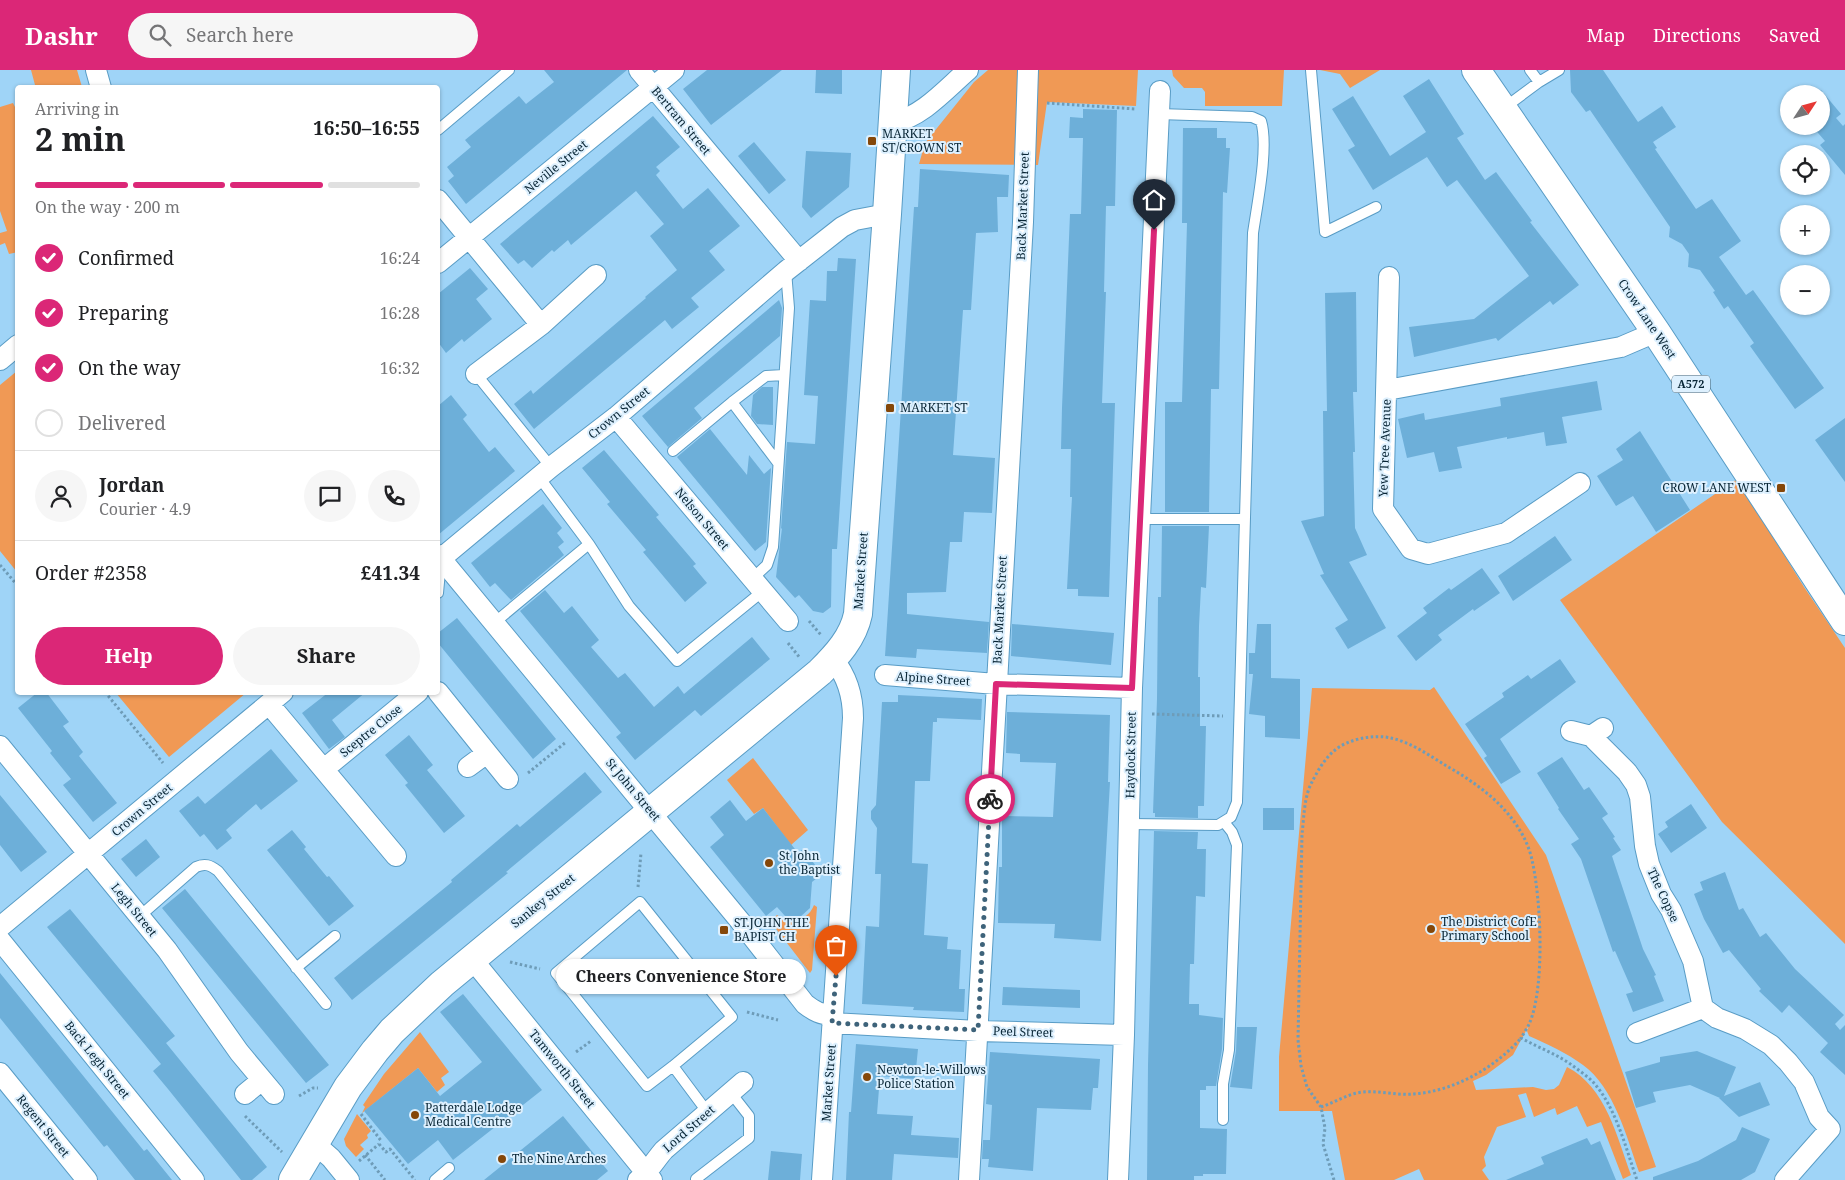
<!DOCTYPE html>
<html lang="en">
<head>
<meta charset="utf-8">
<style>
	:root { --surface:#fff; --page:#f6f6f6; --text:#202124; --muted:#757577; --line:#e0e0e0; --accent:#db2777 }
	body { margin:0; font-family:"Noto Serif",serif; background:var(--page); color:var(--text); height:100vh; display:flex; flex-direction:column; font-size:19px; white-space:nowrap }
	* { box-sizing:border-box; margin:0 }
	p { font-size:16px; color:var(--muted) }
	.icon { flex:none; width:28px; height:28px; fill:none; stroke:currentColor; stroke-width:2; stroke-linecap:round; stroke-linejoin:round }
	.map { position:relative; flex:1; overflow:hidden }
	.side { position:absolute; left:15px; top:15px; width:425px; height:610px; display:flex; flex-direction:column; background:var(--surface); border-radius:5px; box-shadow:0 1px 4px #0004 }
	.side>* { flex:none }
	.needle { width:32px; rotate:54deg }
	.controls { position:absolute; left:1780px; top:15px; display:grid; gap:10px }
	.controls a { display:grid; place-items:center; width:50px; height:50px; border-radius:50%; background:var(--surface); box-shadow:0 1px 4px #0004; font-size:25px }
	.pin { position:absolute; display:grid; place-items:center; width:42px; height:42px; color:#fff; margin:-51px -21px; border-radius:50% 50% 50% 0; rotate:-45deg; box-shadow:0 0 5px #0007 }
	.pin .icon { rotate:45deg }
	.courier { position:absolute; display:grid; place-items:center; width:50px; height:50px; margin:-25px; border:4px solid #db2777; border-radius:50%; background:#fff; color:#222; box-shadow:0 1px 6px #0007 }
	.bubble { position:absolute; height:35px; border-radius:18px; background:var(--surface); box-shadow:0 1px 4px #0004; font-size:16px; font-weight:700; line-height:35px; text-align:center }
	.summary em { font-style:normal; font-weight:700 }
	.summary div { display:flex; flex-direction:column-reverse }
	.summary { display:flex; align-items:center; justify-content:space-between; height:85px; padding:0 20px }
	h1 { font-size:32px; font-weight:700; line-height:38px }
	.bar { display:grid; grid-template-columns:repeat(4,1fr); gap:8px 5px; align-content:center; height:60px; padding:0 20px }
	.bar i { height:6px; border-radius:4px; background:var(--line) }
	.bar .current { background:var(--accent) }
	.bar p { grid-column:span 4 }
	.line { display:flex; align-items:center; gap:12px; padding:0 20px; border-top:1px solid var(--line) }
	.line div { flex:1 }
	.round { display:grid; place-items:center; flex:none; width:52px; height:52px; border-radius:26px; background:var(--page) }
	ol { padding:0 20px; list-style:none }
	li { display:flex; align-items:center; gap:15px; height:55px }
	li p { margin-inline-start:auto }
	li .icon { padding:5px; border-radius:50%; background:var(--accent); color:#fff; stroke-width:4 }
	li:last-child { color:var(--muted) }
	li i { width:28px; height:28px; border:2px solid var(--line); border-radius:50% }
	.primary-button { display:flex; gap:10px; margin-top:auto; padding:10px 20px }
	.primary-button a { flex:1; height:58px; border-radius:30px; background:var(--accent); color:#fff; font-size:20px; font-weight:700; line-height:58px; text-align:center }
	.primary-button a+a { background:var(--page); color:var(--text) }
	header { display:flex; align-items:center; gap:30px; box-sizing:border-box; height:70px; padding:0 25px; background:var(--accent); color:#fff }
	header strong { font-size:24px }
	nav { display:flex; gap:28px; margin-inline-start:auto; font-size:18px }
	.search { width:350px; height:45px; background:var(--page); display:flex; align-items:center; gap:12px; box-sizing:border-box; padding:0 18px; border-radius:28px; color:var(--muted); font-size:19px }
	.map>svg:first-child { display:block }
	.green { fill:#f09955 }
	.building { fill:#6dafd9 }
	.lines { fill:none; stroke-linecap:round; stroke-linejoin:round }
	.lane-casing { stroke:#599cc5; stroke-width:12 }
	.street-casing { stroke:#599cc5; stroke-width:22 }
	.secondary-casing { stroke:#599cc5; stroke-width:30 }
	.primary-casing { stroke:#599cc5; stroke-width:30 }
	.path { stroke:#6e9cb8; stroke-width:3; stroke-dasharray:2.5 2.5; stroke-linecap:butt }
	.lane { stroke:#fff; stroke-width:10 }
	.street { stroke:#fff; stroke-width:20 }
	.secondary { stroke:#fff; stroke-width:28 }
	.primary { stroke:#fff; stroke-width:28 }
	.done { stroke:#3e637a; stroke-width:5; stroke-dasharray:0 9 }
	.route { stroke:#db2777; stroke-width:6 }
	.poi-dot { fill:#854709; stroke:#ddf0fe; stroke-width:2 }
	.labels { text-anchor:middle; stroke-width:4; stroke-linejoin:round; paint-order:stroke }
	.shield { fill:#ddf0fe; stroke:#496372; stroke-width:1 }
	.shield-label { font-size:11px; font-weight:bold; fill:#092636 }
	.street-label { font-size:12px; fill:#092636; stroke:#ddf0fe }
	.poi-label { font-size:12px; fill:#092636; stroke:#ddf0fe; text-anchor:start }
</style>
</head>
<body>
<header>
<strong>Dashr</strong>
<div class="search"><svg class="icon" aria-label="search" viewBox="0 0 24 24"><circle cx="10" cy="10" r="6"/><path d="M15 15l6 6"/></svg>Search here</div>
<nav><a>Map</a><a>Directions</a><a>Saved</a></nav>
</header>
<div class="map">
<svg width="1845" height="1110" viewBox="0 0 1845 1110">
	<rect width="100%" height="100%" fill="#9fd4f7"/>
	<path class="green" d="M31 0H77L82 17H39L38 15H35Z
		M988 0H1138L1136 36 1047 32 1038 95 919 94 925 73 974 12Z
		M1172 0H1284L1282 36H1205V22L1202 18H1184L1173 6Z
		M1320 0H1380L1350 18 1340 4Z
		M13 33 15 37H18V182L9 184 5 173 0 175V163L7 161 0 141V37Z
		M17 301V502L0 481V315Z
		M1737 409 1804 517 1845 578V874L1722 752 1560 530Z
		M1434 617 1546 785 1656 1097 1639 1102C1627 1068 1614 1017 1583 995 1567 983 1547 974 1529 966L1527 961 1529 955 1513 985 1486 1005 1473 1011 1476 1020 1533 1017 1546 1020 1554 1019 1559 1015 1567 997C1606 1017 1617 1067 1631 1105L1623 1109 1601 1052 1587 1057 1577 1036 1557 1045 1555 1038 1534 1047 1526 1023 1518 1025 1526 1047 1497 1057 1484 1087 1486 1096 1482 1100 1489 1110H1424L1419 1099 1394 1110H1345L1332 1041H1279V987L1312 618 1430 620Z
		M116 623H246L169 687Z
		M753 688 808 760 791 775 763 738 754 744 727 710Z
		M814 835 817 837 812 900 810 903 770 851 777 845C790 855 808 851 814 835Z
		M420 962 449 1002 441 1008 445 1015 437 1022 418 998 362 1043 365 1037 363 1035 384 1004Z
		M357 1044 371 1061 367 1065 368 1068 360 1075 364 1079 356 1087 346 1076 344 1069Z"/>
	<path class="building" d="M544 0H627L466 134 448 111 454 106 447 97 471 77 465 70 519 26 526 34 554 12Z
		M707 0H782L711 55 683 19Z
		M816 0H842V24L815 23Z
		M1570 0H1603L1638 52 1662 36 1676 57 1653 72 1657 78 1655 79 1696 139 1712 129 1741 171 1719 187 1746 225 1753 220 1824 318 1795 339 1750 276 1754 273 1728 236 1724 239 1713 222 1715 221 1700 200 1688 197 1689 184 1682 174 1669 167 1670 157 1590 40 1586 42 1571 22Z
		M1429 9 1464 64 1457 68 1485 110 1496 102 1532 151 1530 152 1579 215 1553 235 1550 231 1498 271 1496 268 1414 287 1409 257 1474 249 1529 206 1457 110 1447 117 1427 87 1373 120 1348 80 1355 76 1332 39 1353 26 1390 86 1426 62 1403 26Z
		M1821 20 1841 44 1836 48 1843 56 1845 54V105L1820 75 1825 71 1812 56H1821V24H1817Z
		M1083 39 1117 40 1115 136H1106L1104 222H1106L1102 333H1115L1109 527 1078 526V519H1067L1072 427H1070L1071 379H1061L1062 338 1070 144H1081L1083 68H1069L1070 47 1083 48Z
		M653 46 680 77 656 97 660 101 656 105 683 139 708 118 740 156 709 181 725 200 691 228 699 237 672 259 665 250 534 359 514 334 531 320 533 324 646 228 645 227 677 200 650 166 664 154 636 121 571 175 568 170 554 182 552 180 532 198 524 190 518 194 500 174Z
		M1183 58H1217V68H1226V78H1230L1227 123 1223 122 1219 319H1211L1209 442H1165V332H1182L1187 153H1182Z
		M754 72 786 110 769 124 738 86Z
		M806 81 851 83 849 117 811 148 802 137Z
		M920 99 1009 105 1008 127H997L998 162 976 163 971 240H963L953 385 995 388 992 443 964 442 962 472H950L946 522 907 523V544L989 552 987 583 917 579 916 588 885 586 914 137H918Z
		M838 188 856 189 837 479H832L831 537 823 543 813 541 799 525 795 528 776 507 782 458 781 459 787 372 815 374 818 326 804 325 810 230 826 231 827 201H837Z
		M470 198 488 219 476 229 492 249 464 272 462 269 446 283 438 272V224Z
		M1356 222 1357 322H1353L1355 382H1353L1355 458 1367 485 1349 492 1386 558 1348 579 1335 558 1348 550 1320 505 1324 504 1301 451 1324 446 1323 341H1327L1325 223Z
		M779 230 782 238 780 266 694 338 702 348 668 377 642 346Z
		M1597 311 1602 340 1562 347 1567 373 1546 376 1544 362 1507 369V367L1457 377 1462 398 1439 402 1434 382 1407 388 1398 349 1424 343 1425 350 1501 336 1500 328Z
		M762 317H773V355L757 354 751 346 753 325Z
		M451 325 467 345 463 349 489 382 495 377 515 401 438 465V336Z
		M1845 348V412L1815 370Z
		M710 359 747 405 749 385 764 404 771 398 766 472 755 481 677 387Z
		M1640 361 1690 440 1656 462 1633 426 1616 436 1597 406 1623 390 1616 379Z
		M604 380 659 445 656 447 696 494 693 496 707 513 685 532 643 482 646 480 607 434 610 432 582 398Z
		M543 434 562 458 557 463 564 472 558 477 564 485 511 530 495 513 490 517 471 493Z
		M1162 456H1209L1206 518 1201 517 1199 556 1198 607H1200V656H1206L1204 736H1198V748L1155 747V743H1153L1157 629 1158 527H1161Z
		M1555 466 1572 490 1513 531 1498 506Z
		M1482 498 1500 523 1474 541 1473 539 1438 565 1442 570 1416 591 1397 566 1427 543 1423 538 1449 518 1451 520Z
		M545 520 564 543 572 536 599 570 591 577 618 608 625 603 654 637 678 616 684 624 752 567 770 589 701 646 695 640 635 690 616 667 621 663 520 541Z
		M457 548 556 669 533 689 438 573V563Z
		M1012 554 1114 563 1111 595 1011 586Z
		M1257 554H1271V608L1300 609V669L1265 667V646L1249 644 1253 604H1249V583H1255Z
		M1560 589 1576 612 1500 669 1521 702 1501 714 1484 688 1487 686 1465 654 1504 627 1502 623 1528 605 1531 609Z
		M38 622H46L69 652 63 656 83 682 79 686 117 733 93 752 63 715 71 709 50 683 52 681 18 638Z
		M329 622H366L332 650 345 667 329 679 302 643Z
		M898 625 982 629 981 650 937 648V652H933L930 711H915L912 793 928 794 924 865 948 867 947 879 961 880 959 919H965L964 942 913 940 914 937 862 934 866 856 879 857 881 804H875L877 758 871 749V741L876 735 882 632H898Z
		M1007 642 1110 645 1108 712H1110L1101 871 1054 868 1055 854 998 853 999 797H1002V746L1053 747 1056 693 1020 692V684L1006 683Z
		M409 665 433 695 427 700 465 746 444 763 405 715 408 713 385 685Z
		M271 679 298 711 261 740 256 734 226 760 232 768 217 780 204 764 200 767 179 741 198 726 205 734Z
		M1562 687 1584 720 1589 717 1608 744 1602 748 1615 767 1613 768 1621 780 1612 786 1643 879 1656 905 1654 906 1664 931 1633 942 1626 924 1633 922 1615 881 1613 882 1581 789 1571 774 1579 769 1558 739 1559 738 1537 703Z
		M585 702 602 722 506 802 508 803 352 930 334 908 452 812 451 810 517 754 520 757Z
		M0 725 47 782 21 802 0 775Z
		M730 730 746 751 763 738 798 783 803 779 822 804 812 812 810 838 799 848 785 846 777 837 766 846 710 777 724 765 710 747Z
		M1691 734 1707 758 1671 783 1658 764 1668 757 1665 752Z
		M1263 738H1294V760H1263Z
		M292 760 306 777 304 779 327 807 329 806 354 836 329 856 267 780Z
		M1154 761 1198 762 1197 779H1206L1205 827 1196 826 1194 894H1190L1189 934H1199V945L1223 948 1222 979 1216 1016H1206V1020H1200V1058L1227 1059 1226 1104H1203V1106H1194V1110H1147L1148 995Z
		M146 769 160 787 136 807 121 789Z
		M1725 802 1739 840 1743 838 1760 867 1766 863 1795 899 1844 945 1835 954 1840 960 1845 955V1005L1820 982 1828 973 1789 935 1782 943 1759 921 1761 919 1729 880 1723 883 1704 849 1694 824 1703 820 1700 812Z
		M185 819 329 995 306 1013 162 838Z
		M70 839 175 966 166 973 267 1097 252 1110H241L168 1019 153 1001 161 994 47 857Z
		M0 903 144 1081 147 1079 172 1110H135L107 1075 104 1077 0 948Z
		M1003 917 1080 920V938L1002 935Z
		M463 924 542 1020 453 1090 438 1070 408 1094 364 1041 418 998 440 1026 482 992 440 942Z
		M1237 957H1257L1252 1019 1230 1017 1236 981Z
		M856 974 918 979 915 1009 880 1006 877 1044 913 1046 911 1065 959 1068 958 1088 894 1084 892 1110H846L849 1042H851Z
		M1697 981 1736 997 1724 1026 1760 1012 1770 1035 1739 1047 1719 1028H1720L1690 1015 1653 1022 1656 1032 1636 1038 1625 1002 1660 992V987Z
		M990 982 1100 989 1098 1018H1093L1091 1040 1037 1038 1033 1101 988 1097 989 1089H982L983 1070H990L992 1035 986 1034Z
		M563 1046 608 1101 597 1110H484Z
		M1742 1057 1770 1069 1755 1102 1741 1110H1653V1107L1698 1091 1736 1070Z
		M1587 1068 1591 1075 1600 1071 1616 1110H1506L1544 1094 1541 1087Z
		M771 1081 802 1084 800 1110H768Z"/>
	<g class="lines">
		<g class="lane-casing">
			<path id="lane" d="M1311 0 1325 162 1376 137
				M1530 0 1539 12
				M1504 38 1539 12 1559 0
				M438 60 509 0
				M476 304 551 397
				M673 381 732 332
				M778 393 732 332 766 306 784 305
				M539 407 589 474 629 536 677 591 763 521
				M1140 449H1245
				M752 509 767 495 773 477 789 238 786 201
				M438 523 441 490
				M494 553 589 474
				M1129 754 1218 755 1231 747 1237 732 1253 163C1257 135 1269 77 1261 51L1252 47 1159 44
				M140 846 196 797C205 793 210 795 218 801L326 934
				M296 898 335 866
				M673 996 647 1016 556 903 640 832 732 947 673 996 708 1043
				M1223 1050V1014L1229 980 1237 775 1232 762 1224 752
				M696 1109 749 1068V1046L731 1023
				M435 1110 449 1098"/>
		</g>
		<g class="street-casing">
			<path id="street" d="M96 0 101 18
				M639 0 799 191
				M893 53C923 46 945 20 968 0
				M438 130 541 255
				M438 193 674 0
				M1389 207 1383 439 1411 479 1428 484 1506 463 1580 413
				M0 290 18 275
				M476 304 541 255 596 205
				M1387 320 1621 277 1656 262
				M616 347 788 551
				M438 485 740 851 805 934C814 941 821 945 833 945
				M438 491 551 397 616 347 786 201 842 157 855 150 887 144
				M885 605 996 614 1132 618
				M438 622 487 683
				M269 634 396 786
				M1571 661 1591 666 1603 658
				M1591 666 1627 702 1636 715 1640 727 1645 776 1649 794 1661 824 1671 840 1693 891 1703 938
				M0 676 167 880 239 982 274 1024
				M468 697 487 683 508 709
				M324 699 418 622
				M0 857 283 622
				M0 870 194 1110
				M472 889 652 1110
				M832 953 978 961 1124 965
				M1637 963 1703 938 1717 948 1745 959 1771 975 1788 992 1804 1012 1819 1047 1830 1059 1785 1110
				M0 1003 87 1110
				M245 1024 262 1010
				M315 1074 331 1088 349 1110
				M638 1110C649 1102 655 1090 664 1080L743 1012
				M822 1110 853 648C853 626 847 606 833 589
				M969 1110 1023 152 1028 0
				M1118 1110 1124 965 1132 618 1160 21"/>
		</g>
		<g class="secondary-casing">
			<path id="secondary" d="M293 1110 348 1017 375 981 392 961 442 914 820 602C837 585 853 568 858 544L887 144 896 0"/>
		</g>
		<g class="primary-casing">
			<path id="primary" d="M1476 0 1656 262 1845 551"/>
		</g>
		<path class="path" d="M1047 33 1136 39
			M0 495 18 516
			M809 551 821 565
			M788 573 800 588
			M105 622 163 693
			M1152 644 1223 646
			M528 703 566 672
			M638 817 641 783
			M510 892 540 899
			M747 942 778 950
			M576 982 591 971
			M299 1026 313 1018H318
			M1321 1037C1333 1033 1344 1026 1357 1023 1375 1019 1396 1026 1414 1024 1454 1021 1495 998 1521 968
			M361 1044 382 1072
			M245 1046 282 1082
			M379 1074 386 1082 390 1079 415 1110
			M365 1085 385 1110
			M359 1091 379 1074
			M1334 1110 1323 1074 1325 1058 1321 1037 1307 1017 1301 996 1298 970 1302 764C1304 748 1304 726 1312 712 1317 702 1325 688 1334 681 1347 669 1374 664 1391 668 1410 672 1429 685 1445 695 1473 711 1502 731 1519 759 1525 768 1530 780 1532 790 1541 829 1545 915 1530 952 1528 957 1524 963 1521 968 1537 977 1554 983 1569 993 1577 999 1586 1005 1593 1012 1616 1037 1626 1079 1637 1110"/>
		<use href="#lane" class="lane"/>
		<use href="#street" class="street"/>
		<use href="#secondary" class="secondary"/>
		<use href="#primary" class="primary"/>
	</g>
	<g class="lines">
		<path class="done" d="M836 906 832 953 978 960 990 729"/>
		<path class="route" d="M990 729 996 614 1132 618 1154 160"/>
	</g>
	<g class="poi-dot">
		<rect x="867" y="66" width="10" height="10" rx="2.5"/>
		<rect x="885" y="333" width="10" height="10" rx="2.5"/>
		<rect x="1776" y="413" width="10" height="10" rx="2.5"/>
		<circle cx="769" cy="793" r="5"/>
		<circle cx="1431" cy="859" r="5"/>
		<rect x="719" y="855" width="10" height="10" rx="2.5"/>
		<circle cx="867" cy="1007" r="5"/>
		<circle cx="415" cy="1045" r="5"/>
		<circle cx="502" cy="1089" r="5"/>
	</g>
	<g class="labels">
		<rect class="shield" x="1672" y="305.5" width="38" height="17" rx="4"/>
		<g class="shield-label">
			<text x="1691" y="318">A572</text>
		</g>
		<g class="street-label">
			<text transform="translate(681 51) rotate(50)" y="4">Bertram Street</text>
			<text transform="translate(556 97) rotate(-39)" y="4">Neville Street</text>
			<text transform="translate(1023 136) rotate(-88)" y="4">Back Market Street</text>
			<text transform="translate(1647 249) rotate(56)" y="4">Crow Lane West</text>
			<text transform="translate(619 343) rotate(-39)" y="4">Crown Street</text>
			<text transform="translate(1385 378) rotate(-88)" y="4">Yew Tree Avenue</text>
			<text transform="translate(702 449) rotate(50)" y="4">Nelson Street</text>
			<text transform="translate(861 501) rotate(-86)" y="4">Market Street</text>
			<text transform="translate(1000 540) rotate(-87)" y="4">Back Market Street</text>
			<text transform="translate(933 609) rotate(4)" y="4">Alpine Street</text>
			<text transform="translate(371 661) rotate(-39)" y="4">Sceptre Close</text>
			<text transform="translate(1131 685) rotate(-89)" y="4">Haydock Street</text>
			<text transform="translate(633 720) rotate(50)" y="4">St John Street</text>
			<text transform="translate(142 740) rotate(-40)" y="4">Crown Street</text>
			<text transform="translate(1663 825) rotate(65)" y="4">The Copse</text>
			<text transform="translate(543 831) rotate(-39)" y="4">Sankey Street</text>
			<text transform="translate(134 840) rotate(51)" y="4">Legh Street</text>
			<text transform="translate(1023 962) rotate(2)" y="4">Peel Street</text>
			<text transform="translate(97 990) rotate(51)" y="4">Back Legh Street</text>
			<text transform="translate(562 999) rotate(51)" y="4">Tamworth Street</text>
			<text transform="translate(829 1013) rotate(-86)" y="4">Market Street</text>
			<text transform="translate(43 1056) rotate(51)" y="4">Regent Street</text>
			<text transform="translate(689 1059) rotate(-41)" y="4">Lord Street</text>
		</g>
		<g class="poi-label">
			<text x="882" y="68">MARKET<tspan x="882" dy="14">ST/CROWN ST</tspan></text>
			<text x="900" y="342">MARKET ST</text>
			<text x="1771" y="422" text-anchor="end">CROW LANE WEST</text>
			<text x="779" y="790">St John<tspan x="779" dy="14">the Baptist</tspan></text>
			<text x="1441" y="856">The District CofE<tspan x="1441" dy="14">Primary School</tspan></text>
			<text x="734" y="857">ST.JOHN THE<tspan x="734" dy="14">BAPIST CH</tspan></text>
			<text x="877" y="1004">Newton-le-Willows<tspan x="877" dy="14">Police Station</tspan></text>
			<text x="425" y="1042">Patterdale Lodge<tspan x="425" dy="14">Medical Centre</tspan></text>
			<text x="512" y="1093">The Nine Arches</text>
		</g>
	</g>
</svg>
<div class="controls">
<a><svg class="needle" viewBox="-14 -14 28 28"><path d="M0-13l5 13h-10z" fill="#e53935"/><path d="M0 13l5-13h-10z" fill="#757577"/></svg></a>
<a><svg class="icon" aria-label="locate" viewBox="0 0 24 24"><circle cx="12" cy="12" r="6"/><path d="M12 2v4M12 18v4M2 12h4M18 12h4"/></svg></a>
<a>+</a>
<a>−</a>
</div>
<div class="pin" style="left:836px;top:906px;background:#ea580c"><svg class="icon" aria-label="bag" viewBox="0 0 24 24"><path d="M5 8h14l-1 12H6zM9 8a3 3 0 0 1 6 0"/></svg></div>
<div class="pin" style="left:1154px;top:160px;background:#1f2937"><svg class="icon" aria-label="home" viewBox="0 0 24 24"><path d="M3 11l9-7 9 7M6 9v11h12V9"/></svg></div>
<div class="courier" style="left:990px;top:729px"><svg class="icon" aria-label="bike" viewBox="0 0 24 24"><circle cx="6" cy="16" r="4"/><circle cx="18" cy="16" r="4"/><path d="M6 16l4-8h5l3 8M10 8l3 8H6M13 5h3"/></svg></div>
<div class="bubble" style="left:556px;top:889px;width:250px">Cheers Convenience Store</div>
<section class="side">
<div class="summary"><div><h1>2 min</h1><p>Arriving in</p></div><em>16:50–16:55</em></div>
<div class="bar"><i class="current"></i><i class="current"></i><i class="current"></i><i></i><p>On the way · 200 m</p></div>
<ol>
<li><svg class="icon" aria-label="check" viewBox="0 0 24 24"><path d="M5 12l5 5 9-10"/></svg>Confirmed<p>16:24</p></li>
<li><svg class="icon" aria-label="check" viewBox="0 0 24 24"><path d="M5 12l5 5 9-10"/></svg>Preparing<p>16:28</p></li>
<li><svg class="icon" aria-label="check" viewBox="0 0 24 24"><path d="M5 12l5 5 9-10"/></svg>On the way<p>16:32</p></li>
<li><i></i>Delivered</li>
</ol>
<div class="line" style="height:90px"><a class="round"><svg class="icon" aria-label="person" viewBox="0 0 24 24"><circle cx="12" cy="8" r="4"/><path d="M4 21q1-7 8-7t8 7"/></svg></a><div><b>Jordan</b><p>Courier · 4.9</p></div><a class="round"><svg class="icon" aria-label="chat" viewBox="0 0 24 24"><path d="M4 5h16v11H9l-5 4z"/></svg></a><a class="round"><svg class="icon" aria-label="phone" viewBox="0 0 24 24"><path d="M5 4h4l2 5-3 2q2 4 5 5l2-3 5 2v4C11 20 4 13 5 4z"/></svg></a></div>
<div class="line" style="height:65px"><div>Order #2358</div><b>£41.34</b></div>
<div class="primary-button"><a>Help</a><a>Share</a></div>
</section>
</div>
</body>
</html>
